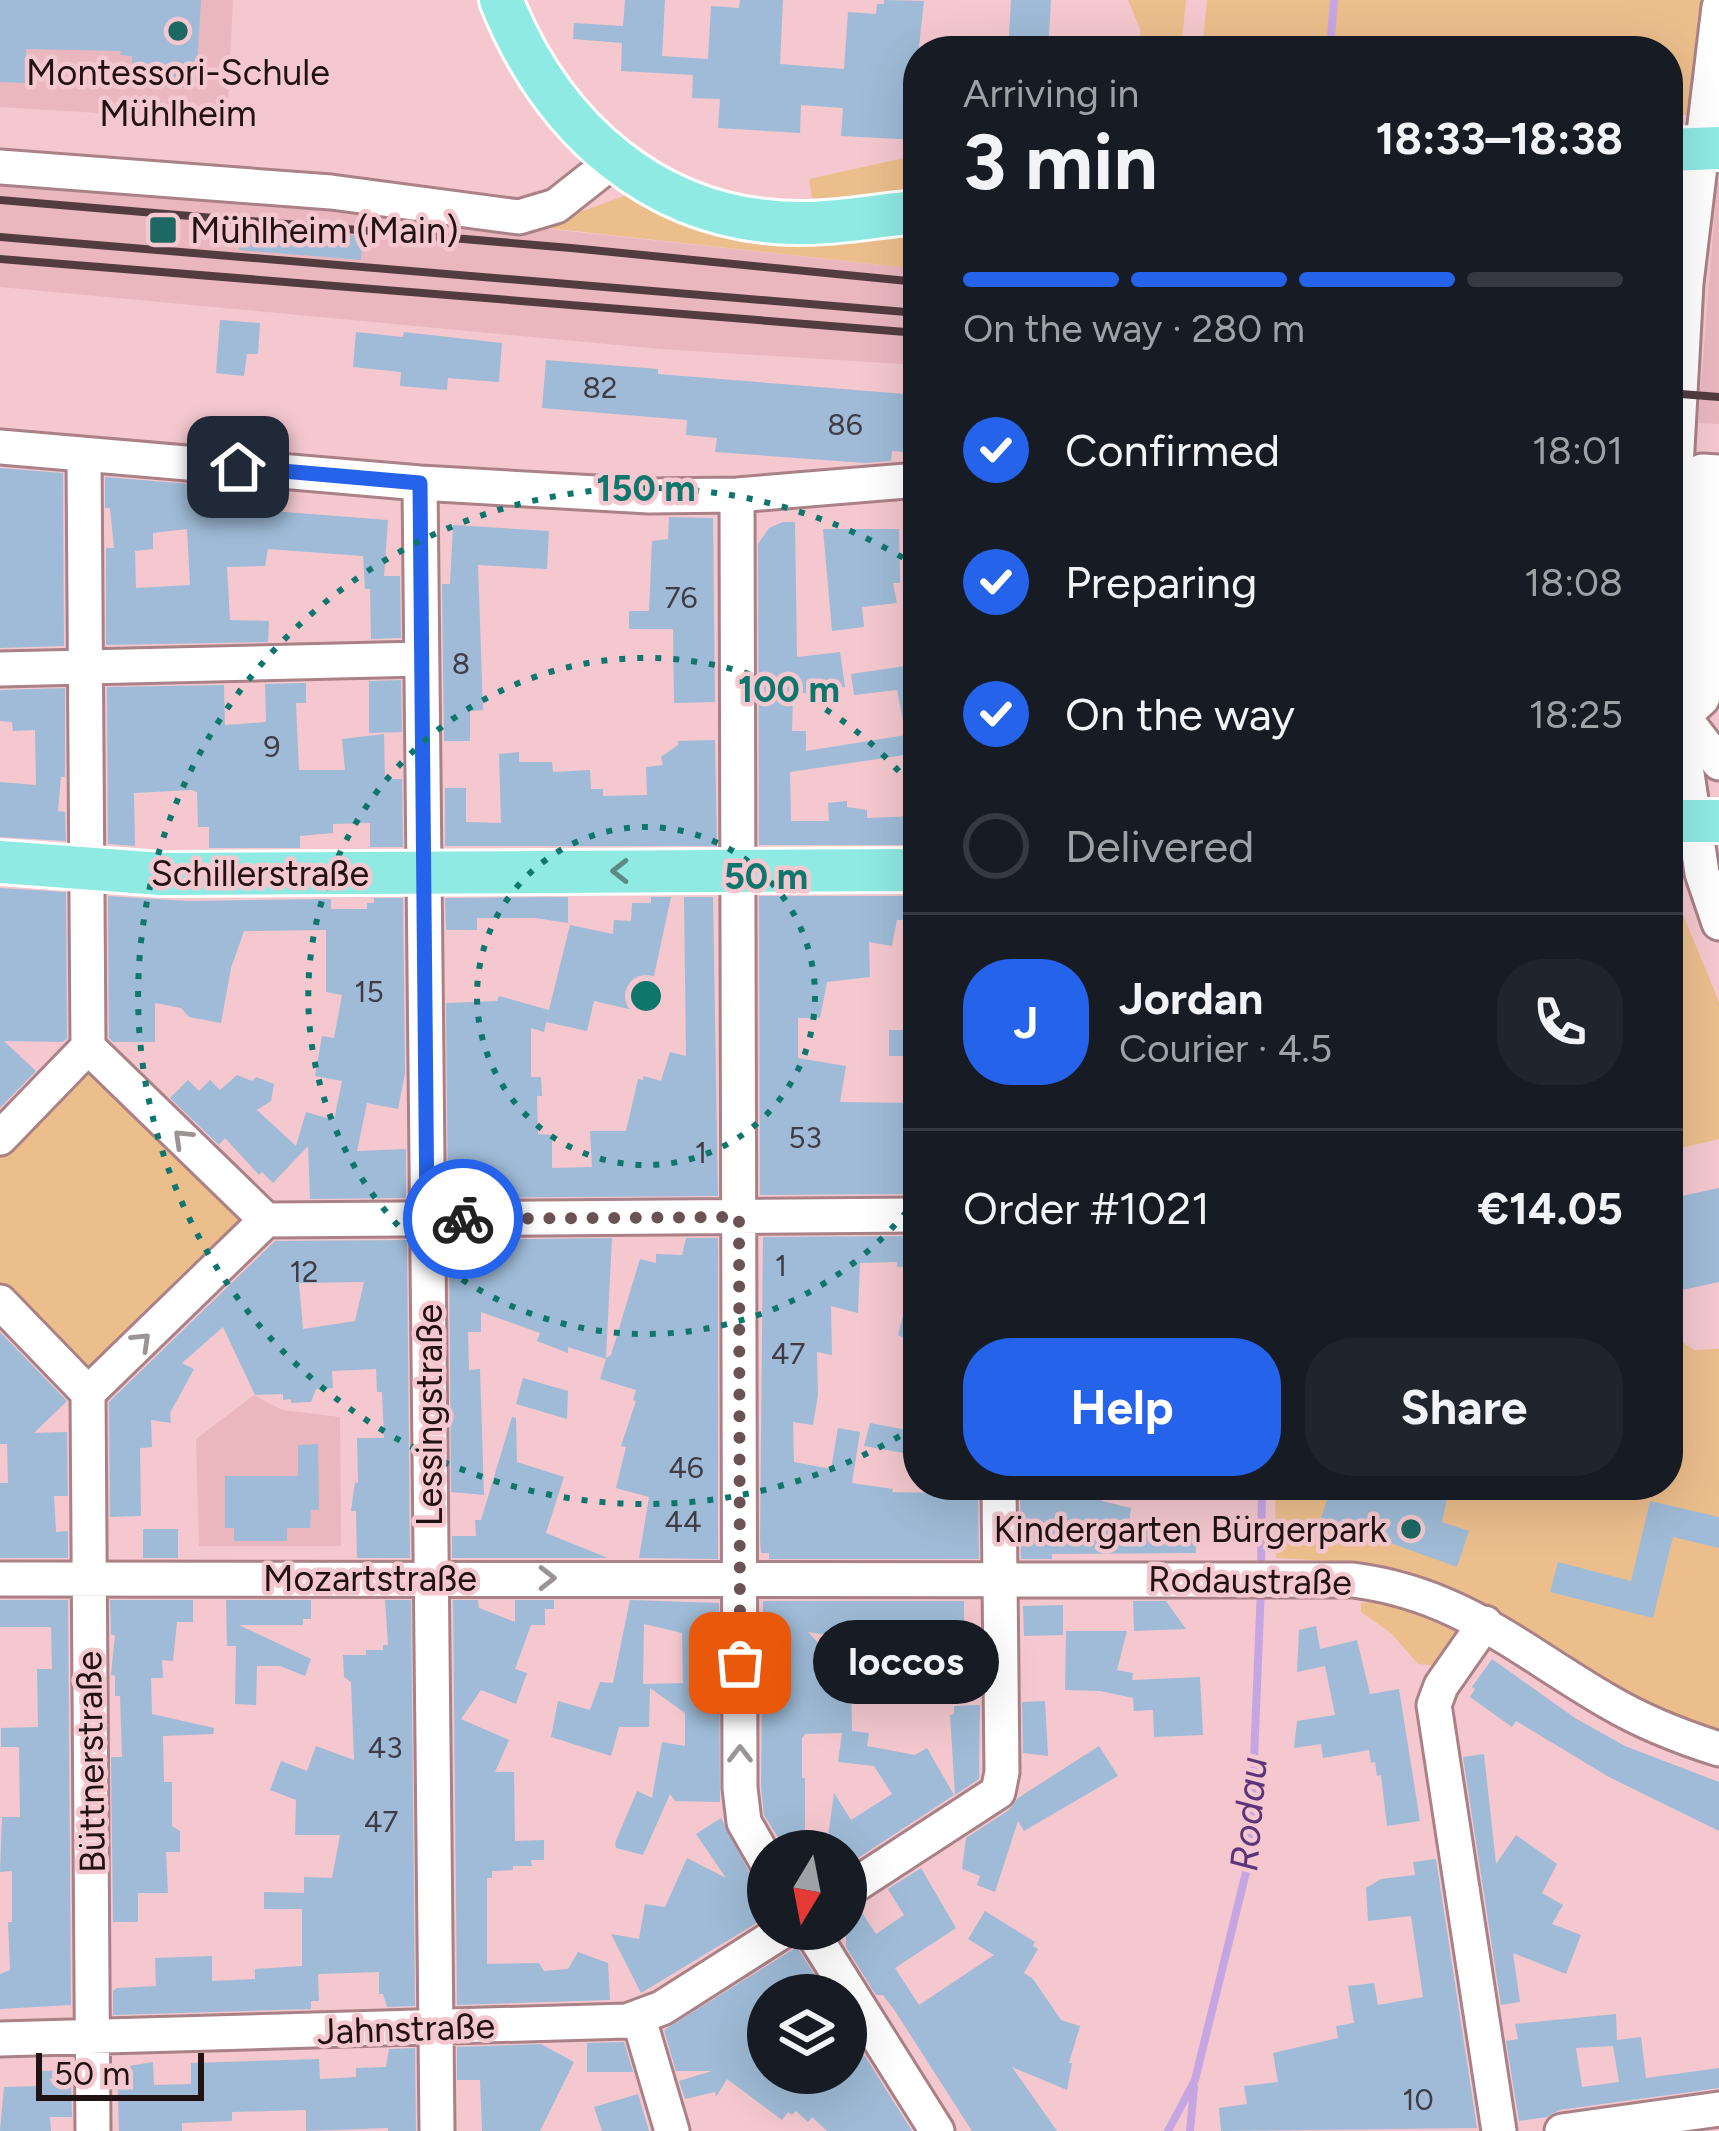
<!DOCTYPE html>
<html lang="en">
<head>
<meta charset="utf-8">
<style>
	:root { --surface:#171b24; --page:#20242c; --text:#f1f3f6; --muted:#9ea1a6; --line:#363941; --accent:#2563eb }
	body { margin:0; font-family:Figtree,sans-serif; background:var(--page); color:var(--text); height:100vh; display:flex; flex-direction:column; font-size:45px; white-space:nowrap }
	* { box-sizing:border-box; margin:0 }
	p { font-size:39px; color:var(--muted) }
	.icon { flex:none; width:66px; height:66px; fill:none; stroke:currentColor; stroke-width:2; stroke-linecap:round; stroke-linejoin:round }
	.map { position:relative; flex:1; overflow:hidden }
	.side { position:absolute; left:903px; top:36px; width:780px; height:1464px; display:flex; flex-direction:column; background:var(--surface); border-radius:48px; box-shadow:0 12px 48px #0002 }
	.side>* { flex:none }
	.needle { width:78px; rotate:190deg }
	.buttons { position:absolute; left:747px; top:1830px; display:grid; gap:24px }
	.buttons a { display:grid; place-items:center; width:120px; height:120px; border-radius:50%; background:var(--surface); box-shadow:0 12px 48px #0002; font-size:60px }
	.scale { position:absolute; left:36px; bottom:30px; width:168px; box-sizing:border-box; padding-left:12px; border:6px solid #211214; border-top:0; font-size:33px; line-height:42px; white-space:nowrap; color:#211214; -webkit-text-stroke:9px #f4c8ce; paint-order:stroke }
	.pin { position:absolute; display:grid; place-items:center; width:102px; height:102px; color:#fff; margin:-51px; border-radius:24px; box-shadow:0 6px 18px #0006 }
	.courier { position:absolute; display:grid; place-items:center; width:120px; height:120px; margin:-60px; border:9px solid #2563eb; border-radius:50%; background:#fff; color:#222; box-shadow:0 3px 15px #0007 }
	.bubble { position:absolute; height:84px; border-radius:42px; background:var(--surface); box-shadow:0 12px 48px #0002; font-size:39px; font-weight:700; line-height:84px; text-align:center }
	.head em { font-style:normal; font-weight:700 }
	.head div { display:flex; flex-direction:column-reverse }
	.head { display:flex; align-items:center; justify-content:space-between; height:204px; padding:0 60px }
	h1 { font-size:78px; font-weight:700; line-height:90px }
	.bar { display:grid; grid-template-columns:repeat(4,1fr); gap:18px 12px; align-content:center; height:144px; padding:0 60px }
	.bar i { height:15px; border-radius:9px; background:var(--line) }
	.bar .current { background:var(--accent) }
	.bar p { grid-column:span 4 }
	.line { display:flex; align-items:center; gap:30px; padding:0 60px; border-top:3px solid var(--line) }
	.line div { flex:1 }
	.round { display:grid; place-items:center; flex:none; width:126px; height:126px; border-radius:48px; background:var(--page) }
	ol { padding:0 60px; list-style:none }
	li { display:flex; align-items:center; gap:36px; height:132px }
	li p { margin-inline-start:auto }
	li .icon { padding:12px; border-radius:50%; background:var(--accent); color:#fff; stroke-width:4 }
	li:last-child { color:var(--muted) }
	li i { width:66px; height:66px; border:6px solid var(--line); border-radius:50% }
	.button { display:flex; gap:24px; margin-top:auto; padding:24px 60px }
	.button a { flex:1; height:138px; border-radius:48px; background:var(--accent); color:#fff; font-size:48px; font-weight:700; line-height:138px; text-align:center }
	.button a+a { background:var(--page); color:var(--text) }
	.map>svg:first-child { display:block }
	.built { fill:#eab7bf }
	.green { fill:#ecbe8c }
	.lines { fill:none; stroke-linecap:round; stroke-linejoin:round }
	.stream { stroke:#c6a6e2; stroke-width:8 }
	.building { fill:#9fbbd7; fill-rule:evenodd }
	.minor-casing { stroke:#aa8187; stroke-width:39 }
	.major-casing { stroke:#fff; stroke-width:48 }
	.minor { stroke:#fff; stroke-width:33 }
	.major { stroke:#8feae4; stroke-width:42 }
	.rail { stroke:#523c3f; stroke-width:8 }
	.major-bridge-casing { stroke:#fff; stroke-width:48; stroke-linecap:butt }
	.major-bridge { stroke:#8feae4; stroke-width:42 }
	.oneway { stroke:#5e8986 }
	.oneway2 { stroke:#9b9495 }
	.done { stroke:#6b5255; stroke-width:12; stroke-dasharray:0 21.6 }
	.route { stroke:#2563eb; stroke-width:15 }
	.ring { fill:none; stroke:#0f766e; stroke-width:6; stroke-dasharray:6 12 }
	.poi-dot { fill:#1d6863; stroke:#f4c8ce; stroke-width:4.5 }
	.labels { text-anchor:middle; stroke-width:9; stroke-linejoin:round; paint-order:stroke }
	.number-label { font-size:30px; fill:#403c45 }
	.poi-label { font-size:36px; fill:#211214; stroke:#f4c8ce }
	.street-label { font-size:36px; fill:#211214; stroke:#f4c8ce }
	.water-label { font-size:39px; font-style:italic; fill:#5d347b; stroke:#f4c8ce }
	.centre { fill:#0f766e; stroke:#f4c8ce; stroke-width:6 }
	.ring-label { font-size:36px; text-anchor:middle; font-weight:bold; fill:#0f766e; stroke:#f4c8ce; stroke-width:9; stroke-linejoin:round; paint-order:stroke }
</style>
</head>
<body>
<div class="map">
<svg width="1719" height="2131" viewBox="0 0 1719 2131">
	<rect width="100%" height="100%" fill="#f4c8ce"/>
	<path class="built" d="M0 0H233L227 121 0 107Z
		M1717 182 1719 183V424L1698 423Z
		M0 186 400 213 918 269V365L660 349 0 287Z
		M254 1395 282 1410 340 1417 341 1546H199L196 1439Z"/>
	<path class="green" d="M1128 0H1186L1181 51H1140V29Z
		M1207 0H1719V115H1668V51H1202Z
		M918 155V196L812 198 809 179Z
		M618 184 918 229V269L539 227 624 196Z
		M1668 878 1719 1002V1139L1668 1151Z
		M88 1064 249 1220 88 1381 0 1292V1153Z
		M1668 1332 1694 1350 1719 1349V1734L1644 1706 1440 1584 1369 1563 1276 1558 1275 1485H1668Z
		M1379 1602 1446 1620 1456 1633 1438 1666 1418 1664 1391 1633 1361 1612V1603Z"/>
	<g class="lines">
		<path class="stream" d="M1330 51 1334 0
			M1261 1573 1262 1485
			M1168 2131 1195 2080 1250 1856 1261 1588
			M1190 2131 1194 2087"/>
	</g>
	<path class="building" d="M0 0H201L196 83H184V88L139 86V82L132 81V56L120 55 121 51 26 49V83L0 82Z
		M625 0H665L662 56 708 59 711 6 739 8 740 0H783L780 64 844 69 848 12 876 14 877 4H884V0L924 1 916 73 918 140 841 136 843 108 801 105 800 133 718 128 720 99 692 98 693 75 621 71 622 43 573 39 574 23 623 26Z
		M1011 0H1051L1048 51H1008Z
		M242 226 363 236 361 260 239 250Z
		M220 320 260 323 258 354H247L244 376 216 373Z
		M356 332 403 337 404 332 502 343 499 382 448 378 447 390 400 386 401 372 353 367Z
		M546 360 658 369V374L918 395V453L892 451 891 461 865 463 715 452 717 438 686 435 687 420 542 408Z
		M0 468 63 473 64 646 0 648Z
		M105 477 261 490 259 510 388 520 384 576H400L401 638 371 639 370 589H365L363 556 268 549 265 566 227 567 230 620 269 621 268 642 106 645V548H114L110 508H105ZM187 529 190 585 136 588 135 551 153 549V533Z
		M669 517 713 518 715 702 674 703 673 629H629V611H649L652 541 668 539Z
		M783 522H795L797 657 840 652 845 687 793 695 792 731H806V751L906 735 897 690 854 695 851 674 912 665 918 684V753L790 772 791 821H829L828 803 847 801V807L867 810V818L918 816V845H759L758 544 769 528Z
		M453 525 549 531 547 569 478 565 483 710 470 711V741H444L442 584H450Z
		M823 529H899L900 583H893L897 603 862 607 864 627 832 631Z
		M401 680 402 732 369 733V681Z
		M306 683V703H296L299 770H345L342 739 384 734 385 779H402L403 847H370V823L333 824V833L300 836V848H209V827H198L197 792 192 790 134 793 135 846 108 844 107 687 224 685 225 725 266 722 265 684Z
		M65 688V777H61L58 811 65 812 66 841 0 837V782L36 785 35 730 13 731 12 722 0 721V690Z
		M715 740 717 846H445V788H466V822L501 823 499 754 519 752V762H552L553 772 590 770 591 789H603V796L647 795 646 767 663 765 661 757 678 745V741Z
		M0 888 66 892 67 1039 62 1042 4 1041 36 1071 0 1108Z
		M108 896 188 901 331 899V909H367V903H374V898H403L405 1073 398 1109 367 1103 357 1151 406 1149V1198L310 1199 308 1146 273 1183 262 1172 259 1175 225 1138 219 1145 170 1098 188 1080 199 1091 210 1080 220 1090 237 1075 252 1081 256 1077 274 1084 271 1101 257 1110 296 1146 306 1112 334 1120 342 1081 315 1076 322 1036 334 1038 342 995 326 992V930L244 931 231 968 221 1023 189 1017 181 1008 155 1003V1042H113L109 1038Z
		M759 896H918L915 920H897L892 946 869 942 870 977 827 982 820 1018H798V1058L846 1066 840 1102 914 1103 918 1158 905 1159V1194L760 1195Z
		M568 897V923L535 918H477V930H446L445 898Z
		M651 897H671L646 1013 594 1001 587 1031 546 1022 570 925 613 934 614 920 631 921 632 903H651Z
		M684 897H713L718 1196 448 1198 446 1003 497 1001 499 996 549 1010 544 1032 531 1028V1077H541L542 1096H537L538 1134 552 1135V1168L592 1167 590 1131H626L638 1079 643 1080 644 1076 661 1081 670 1052 686 1056Z
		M889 1030H918V1056H889Z
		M1719 1188V1282L1668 1293V1199Z
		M918 1236 916 1266 897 1267V1262L860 1263 858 1313 831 1306 832 1355 817 1352 818 1395 813 1425 793 1422 794 1462 831 1469 838 1428 860 1432 852 1483 893 1489 892 1492 938 1493V1485H978L979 1559H769V1553H761L760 1540 763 1237Z
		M612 1238 606 1358 611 1355 640 1259 656 1263V1254L682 1255 686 1238H718V1559L639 1558 649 1497 616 1488 626 1447 621 1446 636 1401 633 1400 636 1390 600 1379 606 1359 568 1347V1353L537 1341 540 1333 481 1312V1332H468L469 1370 480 1369 484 1495 451 1492 449 1240Z
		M407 1240 410 1558H357L356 1511H351L355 1482 358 1483 357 1438H384L382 1392H377L376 1369 332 1371 333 1388 316 1389 311 1402 291 1403V1399L283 1400V1394L255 1395 223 1327 182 1363 194 1369 170 1413 171 1423 151 1420 152 1447 140 1448 141 1516 110 1517 109 1402 275 1241ZM364 1282 355 1321 303 1329 299 1283Z
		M912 1280 918 1281V1346L898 1335Z
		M0 1332 67 1401 34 1433 67 1432 68 1496H54L56 1532 68 1531V1558H0V1483H8L7 1444H0Z
		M523 1378 568 1391 567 1419 516 1404Z
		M512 1417 516 1418 517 1462 564 1477 546 1533 608 1558H452V1536H476L475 1520H481Z
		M870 1423 918 1432V1450L910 1448 909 1454 864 1446Z
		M318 1444 319 1510H311L310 1528H287V1541H234V1528H225V1476H298V1445Z
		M1020 1485H1105L1102 1501 1131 1508 1129 1522 1163 1521 1179 1524V1527H1195L1196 1553 1052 1554V1559H1021Z
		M1332 1485H1450L1442 1522 1469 1531 1457 1567 1321 1518Z
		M1650 1501 1719 1517V1548L1673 1537 1653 1618 1550 1592 1558 1562 1631 1581Z
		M143 1529H178V1558H143Z
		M0 1600H68L71 2005 0 2009V1974L10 1970 8 1922H12V1871L0 1872 2 1817H20L19 1747H1V1728L38 1727 37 1669H52L51 1627H0Z
		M110 1600H193V1622H177L173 1661 162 1660 163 1678H151L152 1714 214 1728 213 1734 163 1736 164 1782H172V1826L180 1831V1852H166L168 1893H138V1922H113L111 1757H122L120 1696H115V1676L111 1675 115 1635H111Z
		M226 1600H311V1619H303V1625H239L311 1659 305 1676 280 1666H257L256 1705 235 1704 236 1646H227Z
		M385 1600H411L415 2006 387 2007 383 1994H379V1972L318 1974 319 2001H311V2009L113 2015V1991L117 1988 156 1986 155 1958 212 1956V1981L255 1979V1969L302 1966V1909H264V1892L304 1893V1877L332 1878 340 1835H295L296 1800 270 1790 281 1761 307 1771 316 1746 354 1760 351 1682 344 1677 343 1655H366V1650H383V1645H388Z
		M453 1600H478L479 1608 515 1622V1600H554V1609H545V1625H531L515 1669 527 1673 516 1704 481 1690 461 1719 509 1740 495 1772H514L515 1841 544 1840V1860H531L532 1866H513V1870L492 1871V1878H487V1964L539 1963 544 1971 568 1969 578 1952 608 1963 610 2000 457 2005Z
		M630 1600 719 1603 720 1802 675 1801 670 1794 643 1855 616 1848 615 1843 637 1791 652 1798 662 1742 685 1746V1713L650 1688 649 1727H619L611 1756 551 1737 558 1701 590 1710 600 1682 613 1683ZM644 1624 682 1633 683 1683 643 1684Z
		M763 1601H964V1647H973V1673L944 1672V1665L903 1667 902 1629H861L859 1640 808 1632 851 1678 852 1731 869 1733 867 1746 915 1755 927 1748 954 1795 846 1866V1851H826L834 1793 851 1820 892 1794 874 1766 838 1762 842 1733 805 1734 802 1738V1778H805V1851H787L764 1815 761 1787Z
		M1133 1601H1166L1186 1629 1134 1631Z
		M1063 1605V1635L1024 1636 1023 1606Z
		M1316 1626 1320 1649 1357 1640 1370 1694 1399 1689 1420 1821 1387 1826 1381 1775 1377 1776 1375 1762 1371 1763 1369 1750 1323 1758 1321 1744 1294 1748 1297 1721 1335 1715 1325 1666 1297 1672 1299 1630Z
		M1066 1631H1127L1117 1670 1133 1673 1132 1680 1200 1677 1203 1735 1154 1737 1153 1710 1134 1711 1133 1698 1100 1691 1065 1690Z
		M1492 1659 1575 1718 1625 1746 1719 1782V1831L1609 1777 1516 1721 1512 1727 1470 1697 1475 1689 1472 1687Z
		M1045 1701 1048 1756 1023 1753 1022 1702Z
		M977 1705H980L979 1779 955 1795 950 1715 954 1714V1706Z
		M1099 1746 1118 1776 1024 1831 1018 1821 995 1892 977 1885 980 1876 962 1869 966 1838 1009 1810 1018 1798Z
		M1484 1754 1496 1864 1516 1835 1557 1864 1542 1893 1563 1905 1552 1924 1581 1935 1566 1974 1513 1953 1520 2002 1501 2005 1463 1757Z
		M721 1818 750 1874 768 1891V1916L641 1993 611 1934 639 1939 645 1904 665 1907 687 1858 726 1878 696 1834Z
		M1436 1859 1477 2128 1221 2131 1219 2108 1247 2104 1244 2086 1278 2082 1273 2053 1338 2038 1336 2026 1354 2023 1348 1986 1374 1983 1378 2005 1423 1997 1411 1916 1368 1921 1366 1888 1381 1879 1415 1875 1413 1862Z
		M921 1868 956 1928 895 1968 919 2005 994 1955 968 1939 985 1911 1035 1942 1033 1946 1038 1949 1024 1973 1033 1979 1061 2020 1080 2026 1069 2063H1072L1067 2090 1012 2067 1057 2131H972L895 2011 883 1995H876L846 1947V1915L859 1908 876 1934 904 1915 888 1889Z
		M797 1947 827 1995H768V2073H846V2026L912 2131H827L812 2117 808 2122 796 2111 792 2115 788 2112 782 2120 727 2079 716 2097 715 2092 685 2099 679 2081 712 2071H676L664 2030Z
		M1616 2014 1617 2040 1641 2037 1646 2078 1719 2068V2088L1559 2110 1547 2117 1519 2121 1506 2041 1518 2039 1515 2024ZM1613 2046 1619 2082 1582 2087 1576 2048Z
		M624 2042 633 2072H587V2043Z
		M541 2044 574 2062 540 2131H482L480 2080H457V2047Z
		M415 2048 416 2131H388V2128L306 2131V2110L232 2112V2121L182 2123V2131H119L117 2068 153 2062 154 2085 191 2084V2063L319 2059 320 2079 356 2077V2068L386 2067 389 2049Z
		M68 2070 71 2074 72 2117H50L51 2131H0L4 2087 40 2086 42 2071Z
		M638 2094 649 2131H602L594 2107Z"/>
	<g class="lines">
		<g class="minor-casing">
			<path id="minor" d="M1719 7 1686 283 1673 523 1686 767 1702 873 1719 923
				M0 167 331 192 519 217 556 206 613 161
				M0 447 420 483 649 496 737 495 918 480
				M84 455 88 1047
				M1719 472 1702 471 1710 679 1702 699 1683 716 1719 763
				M420 483 437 2131
				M737 495 740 1788 744 1822 768 1864
				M0 669 421 659
				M0 1138 88 1047 266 1220
				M266 1220 918 1215
				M0 1302 88 1393 266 1220
				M88 1393 93 2131
				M0 1579 1353 1580C1461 1594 1519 1650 1609 1702 1643 1722 1681 1737 1719 1749
				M1485 1623 1441 1686 1434 1705 1499 2131
				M846 1891 998 1792 1002 1772 999 1485
				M810 1929 937 2131
				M639 2019 672 2131
				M0 2039 627 2021 662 2008 786 1929
				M1562 2131 1719 2109"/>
		</g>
		<g class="major-casing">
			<path id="major" d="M501 0C552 128 655 222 798 223 838 224 878 215 918 212
				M1668 821H1719
				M0 862 161 874 918 870"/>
		</g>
		<use href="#minor" class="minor"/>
		<use href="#major" class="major"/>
		<path class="rail" d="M0 200 571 248 918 282
			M0 237 918 313
			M0 259 918 333
			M1668 393 1719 397"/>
		<g class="major-bridge-casing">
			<path id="major-bridge" d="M1668 150 1719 148"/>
		</g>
		<use href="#major-bridge" class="major-bridge"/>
	</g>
	<defs><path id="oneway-chevron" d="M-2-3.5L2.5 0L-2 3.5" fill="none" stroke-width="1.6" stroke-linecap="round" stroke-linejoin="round" transform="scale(3)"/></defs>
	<use class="oneway" href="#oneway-chevron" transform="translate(620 871) rotate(180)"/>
	<g class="oneway2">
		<use href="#oneway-chevron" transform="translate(182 1138) rotate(-136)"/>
		<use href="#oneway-chevron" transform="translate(142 1341) rotate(-44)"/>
		<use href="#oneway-chevron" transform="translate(547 1578)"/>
		<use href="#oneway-chevron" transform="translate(740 1754) rotate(-90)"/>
	</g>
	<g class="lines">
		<path class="done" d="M463 1219 739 1217 740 1663"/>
		<path class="route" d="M238 467 420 483 427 1219H463"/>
	</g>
	<g class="ring">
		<circle cx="646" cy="996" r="169"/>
		<path d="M918 1197A338 338 0 1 1 918 795"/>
		<path d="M915 1427A508 508 0 1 1 915 565"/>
	</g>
	<g class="poi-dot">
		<circle cx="178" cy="31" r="12"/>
		<rect x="148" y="215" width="30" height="30" rx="6"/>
		<circle cx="1411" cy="1529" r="12"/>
	</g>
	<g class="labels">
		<g class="number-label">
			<text x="600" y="398">82</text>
			<text x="845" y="435">86</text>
			<text x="681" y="608">76</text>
			<text x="461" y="674">8</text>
			<text x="272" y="757">9</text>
			<text x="369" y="1002">15</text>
			<text x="805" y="1148">53</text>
			<text x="701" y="1163">1</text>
			<text x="781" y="1276">1</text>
			<text x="304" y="1282">12</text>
			<text x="788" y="1364">47</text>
			<text x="686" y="1478">46</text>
			<text x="683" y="1532">44</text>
			<text x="385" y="1758">43</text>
			<text x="381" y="1832">47</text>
			<text x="1418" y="2110">10</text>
		</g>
		<g class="poi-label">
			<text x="178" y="85">Montessori-Schule<tspan x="178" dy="41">Mühlheim</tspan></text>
			<text x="190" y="243" text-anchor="start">Mühlheim (Main)</text>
			<text x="1387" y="1542" text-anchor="end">Kindergarten Bürgerpark</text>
		</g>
		<g class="street-label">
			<text x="260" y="886">Schillerstraße</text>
			<text transform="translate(429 1415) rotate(-90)" y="13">Lessingstraße</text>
			<text x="370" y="1591">Mozartstraße</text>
			<text transform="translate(1250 1580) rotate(1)" y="13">Rodaustraße</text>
			<text transform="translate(90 1762) rotate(-91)" y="13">Büttnerstraße</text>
			<text transform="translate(406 2028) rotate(-2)" y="13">Jahnstraße</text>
		</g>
		<g class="water-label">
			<text transform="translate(1248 1814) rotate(-85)" y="14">Rodau</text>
		</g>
	</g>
	<circle cx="646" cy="996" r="18" class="centre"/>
	<g class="ring-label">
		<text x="646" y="501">150 m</text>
		<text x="789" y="702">100 m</text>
		<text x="766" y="889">50 m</text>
	</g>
</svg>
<div class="buttons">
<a><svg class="needle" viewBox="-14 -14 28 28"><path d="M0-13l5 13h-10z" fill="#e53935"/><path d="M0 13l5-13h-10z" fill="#9ea1a6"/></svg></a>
<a><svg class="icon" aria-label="layers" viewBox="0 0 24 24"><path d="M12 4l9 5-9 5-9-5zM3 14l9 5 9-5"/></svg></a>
</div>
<div class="scale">50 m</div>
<div class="pin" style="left:740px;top:1663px;background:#ea580c"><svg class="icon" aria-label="bag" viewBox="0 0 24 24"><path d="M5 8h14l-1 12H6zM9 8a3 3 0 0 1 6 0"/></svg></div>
<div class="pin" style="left:238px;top:467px;background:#1f2937"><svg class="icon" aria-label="home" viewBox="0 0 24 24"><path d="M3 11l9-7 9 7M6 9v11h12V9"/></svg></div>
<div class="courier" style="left:463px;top:1219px"><svg class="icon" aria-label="bike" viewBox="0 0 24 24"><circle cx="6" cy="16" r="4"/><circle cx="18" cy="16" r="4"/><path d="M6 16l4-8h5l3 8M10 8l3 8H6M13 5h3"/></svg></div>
<div class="bubble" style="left:813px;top:1620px;width:186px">loccos</div>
<section class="side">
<div class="head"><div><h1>3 min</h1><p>Arriving in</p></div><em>18:33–18:38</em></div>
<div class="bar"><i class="current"></i><i class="current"></i><i class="current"></i><i></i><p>On the way · 280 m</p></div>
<ol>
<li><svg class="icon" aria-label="check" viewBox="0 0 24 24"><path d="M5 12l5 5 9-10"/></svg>Confirmed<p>18:01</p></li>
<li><svg class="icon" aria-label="check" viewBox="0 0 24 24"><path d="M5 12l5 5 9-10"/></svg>Preparing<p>18:08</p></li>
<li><svg class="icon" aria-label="check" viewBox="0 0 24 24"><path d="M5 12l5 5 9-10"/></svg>On the way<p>18:25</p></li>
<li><i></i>Delivered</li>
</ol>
<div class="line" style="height:216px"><b class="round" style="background:var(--accent);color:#fff">J</b><div><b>Jordan</b><p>Courier · 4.5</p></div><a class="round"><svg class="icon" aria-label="phone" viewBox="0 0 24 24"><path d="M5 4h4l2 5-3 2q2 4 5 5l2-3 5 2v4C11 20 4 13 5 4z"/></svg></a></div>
<div class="line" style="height:156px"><div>Order #1021</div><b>€14.05</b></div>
<div class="button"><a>Help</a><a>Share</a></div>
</section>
</div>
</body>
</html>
